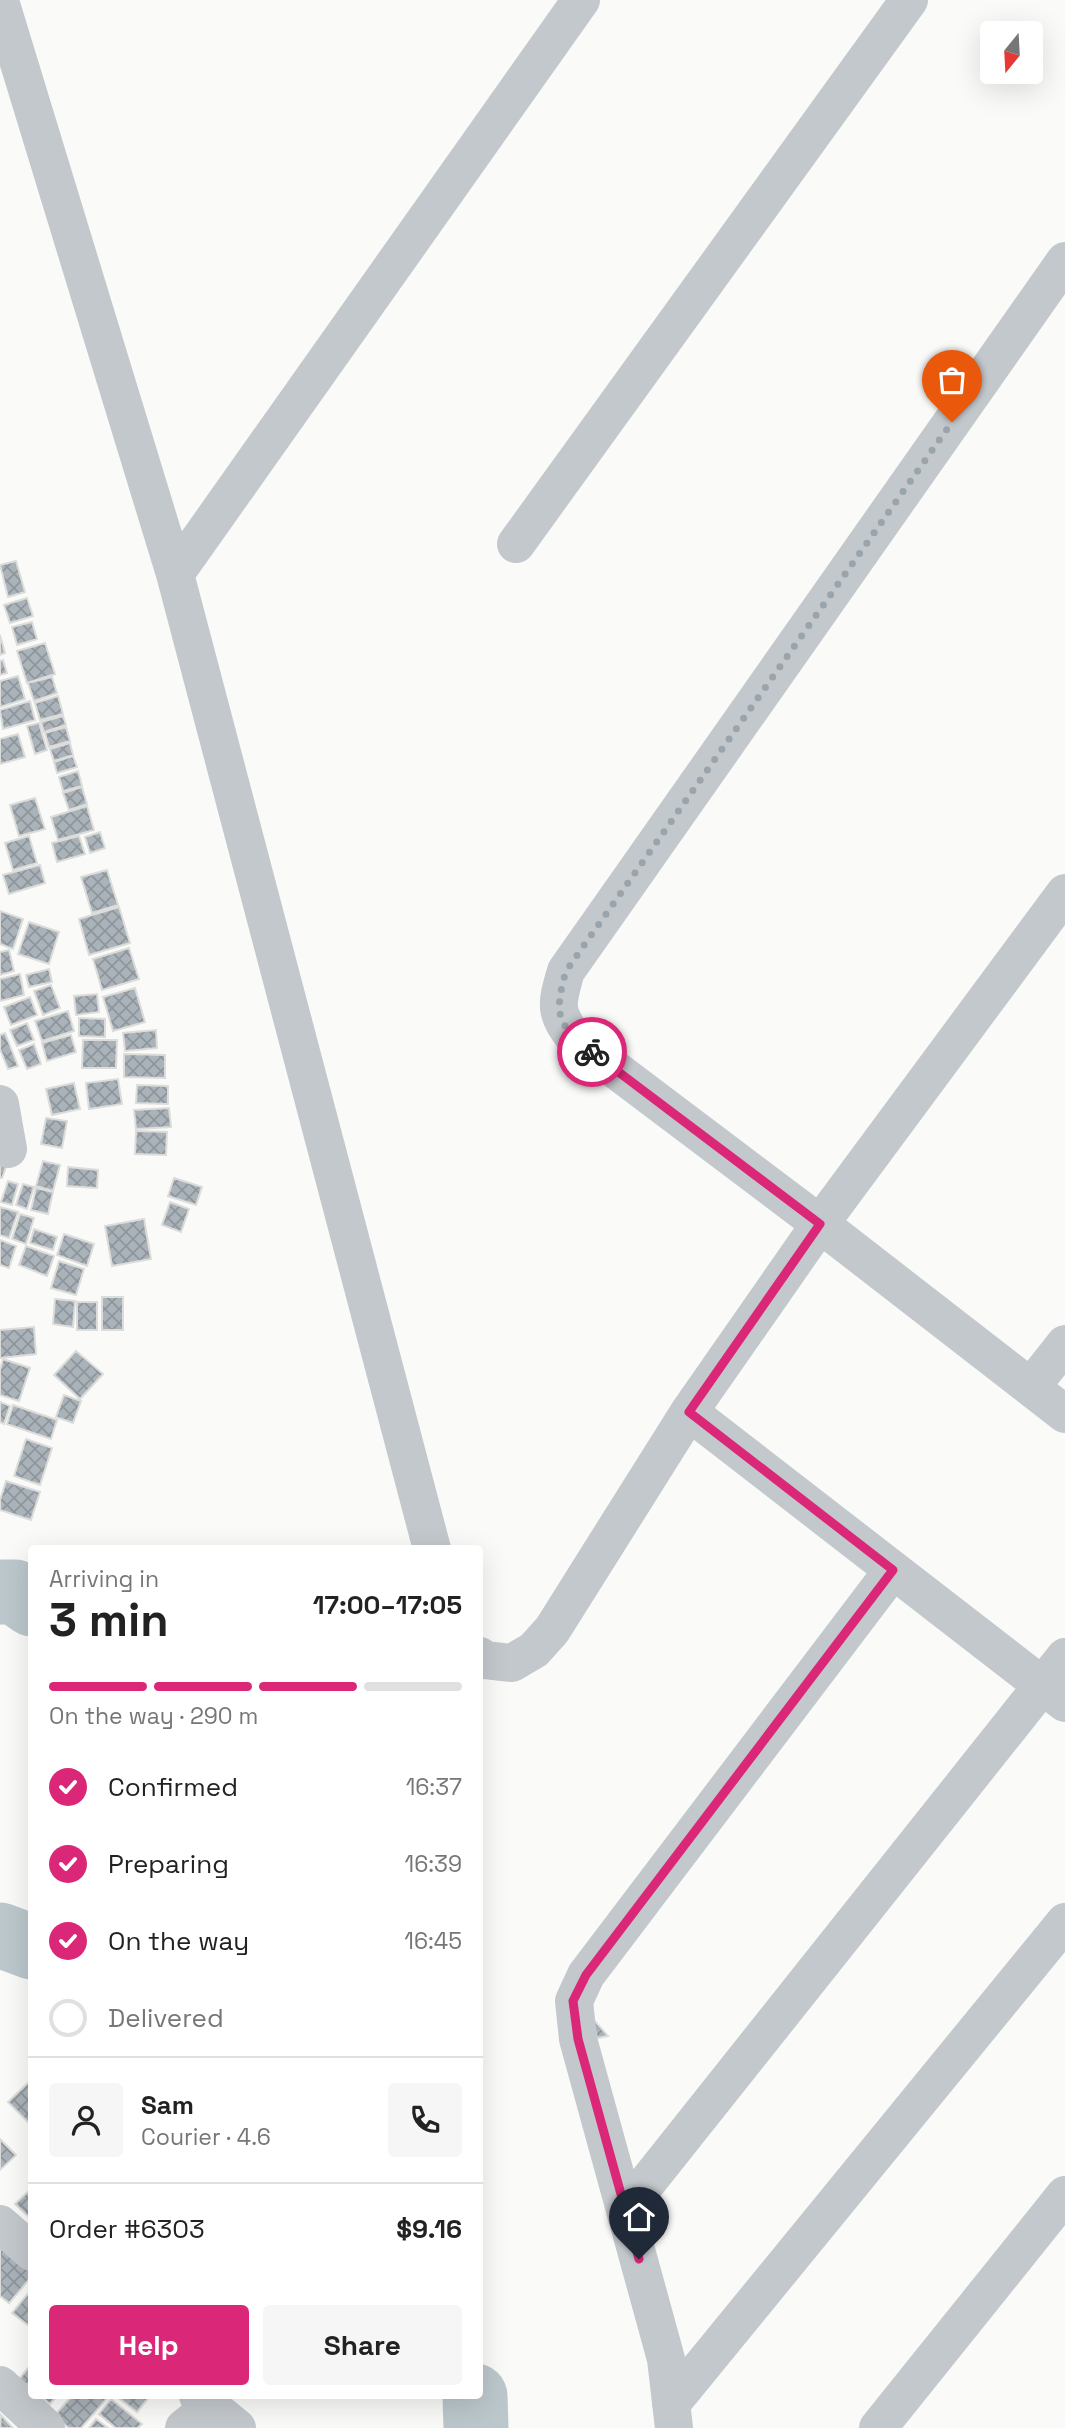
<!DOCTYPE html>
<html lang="en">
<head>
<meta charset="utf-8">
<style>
	:root { --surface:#fff; --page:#f6f6f6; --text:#222; --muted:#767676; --line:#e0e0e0; --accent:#db2777 }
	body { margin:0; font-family:"Space Grotesk",sans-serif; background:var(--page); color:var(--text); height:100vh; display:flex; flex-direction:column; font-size:26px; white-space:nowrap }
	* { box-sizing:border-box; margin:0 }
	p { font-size:23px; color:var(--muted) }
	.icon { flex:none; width:38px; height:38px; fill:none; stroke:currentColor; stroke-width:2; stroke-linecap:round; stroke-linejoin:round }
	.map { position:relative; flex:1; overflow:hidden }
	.sheet { position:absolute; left:28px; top:1545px; width:455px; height:854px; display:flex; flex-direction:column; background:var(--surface); border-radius:7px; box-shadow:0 7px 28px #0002 }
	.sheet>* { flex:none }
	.needle { width:46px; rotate:198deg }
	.fabs { position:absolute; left:980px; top:21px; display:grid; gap:14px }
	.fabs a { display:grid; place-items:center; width:63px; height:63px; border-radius:7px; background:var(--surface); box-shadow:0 7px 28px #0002; font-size:35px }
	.pin { position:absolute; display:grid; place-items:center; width:60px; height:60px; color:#fff; margin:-72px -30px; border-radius:50% 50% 50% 0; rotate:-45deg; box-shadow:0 0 7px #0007 }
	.pin .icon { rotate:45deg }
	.courier { position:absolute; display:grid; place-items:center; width:70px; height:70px; margin:-35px; border:5px solid #db2777; border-radius:50%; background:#fff; color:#222; box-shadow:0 2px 9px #0007 }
	.head em { font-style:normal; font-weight:800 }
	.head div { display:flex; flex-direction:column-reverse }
	.head { display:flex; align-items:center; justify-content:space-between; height:119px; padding:0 21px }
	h1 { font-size:46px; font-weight:800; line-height:52px }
	.bar { display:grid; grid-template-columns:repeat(4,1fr); gap:10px 7px; align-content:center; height:84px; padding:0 21px }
	.bar i { height:9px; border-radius:5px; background:var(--line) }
	.bar .selected { background:var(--accent) }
	.bar p { grid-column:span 4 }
	.line { display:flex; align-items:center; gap:18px; padding:0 21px; border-top:2px solid var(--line) }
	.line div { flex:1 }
	.round { display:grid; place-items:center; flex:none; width:74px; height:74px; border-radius:7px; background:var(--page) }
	ol { padding:0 21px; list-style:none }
	li { display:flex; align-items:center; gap:21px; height:77px }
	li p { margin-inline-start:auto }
	li .icon { padding:7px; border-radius:50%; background:var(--accent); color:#fff; stroke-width:4 }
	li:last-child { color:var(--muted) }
	li i { width:38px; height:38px; border:4px solid var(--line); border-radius:50% }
	.action { display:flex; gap:14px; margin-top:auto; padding:14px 21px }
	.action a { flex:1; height:80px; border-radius:7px; background:var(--accent); color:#fff; font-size:28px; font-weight:800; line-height:80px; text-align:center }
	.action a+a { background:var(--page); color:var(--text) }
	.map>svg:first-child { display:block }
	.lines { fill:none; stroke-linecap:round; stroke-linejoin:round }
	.river { stroke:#bbc7cb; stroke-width:65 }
	.building { fill:url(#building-cross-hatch); stroke:#dcdcda; stroke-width:2 }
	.minor { stroke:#c3c8cc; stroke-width:38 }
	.done { stroke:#99a4ac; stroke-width:7; stroke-dasharray:0 12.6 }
	.route { stroke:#db2777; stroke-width:9 }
</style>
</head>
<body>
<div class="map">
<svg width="1065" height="2428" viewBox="0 0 1065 2428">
	<defs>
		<pattern id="building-cross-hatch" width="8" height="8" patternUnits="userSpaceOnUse" patternTransform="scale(1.75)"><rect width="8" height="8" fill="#aab3b9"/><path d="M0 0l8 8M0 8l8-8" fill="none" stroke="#8e969c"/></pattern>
	</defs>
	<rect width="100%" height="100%" fill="#fafaf8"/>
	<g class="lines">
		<path class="river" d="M0 1592H15L32 1604
			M0 1935 32 1947
			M475 2396 476 2428"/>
	</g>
	<path class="building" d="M16 561 25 592 8 597 0 565Z
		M27 598 33 616 10 623 4 605Z
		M32 622 37 639 17 645 12 627Z
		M0 635 5 653 0 655Z
		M45 643 55 674 27 683 17 651Z
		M3 660 7 673 0 675V661Z
		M18 676 25 699 0 707V681Z
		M52 677 57 693 34 701 28 683Z
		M58 696 63 714 40 720 35 703Z
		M30 701 35 720 3 729 0 710Z
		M63 716 66 725 44 732 41 722Z
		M39 723 47 750 35 754 27 726Z
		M66 727 70 741 49 747 45 733Z
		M18 734 25 757 0 764V739Z
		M70 743 73 755 54 761 50 749Z
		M73 756 77 767 57 773 54 762Z
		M78 771 82 786 63 791 59 777Z
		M82 787 87 804 69 810 63 793Z
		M35 798 45 829 19 836 10 805Z
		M87 806 94 830 58 840 51 817Z
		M100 832 105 848 90 853 85 837Z
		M29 836 37 863 13 870 5 843Z
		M79 836 85 854 57 862 52 843Z
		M40 865 45 883 9 894 3 875Z
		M107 870 118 905 92 913 81 877Z
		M119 907 130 943 89 955 79 919Z
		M0 911 23 919 13 949 0 944Z
		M29 922 59 932 49 964 18 954Z
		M129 948 139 979 102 990 93 959Z
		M9 950 14 971 0 975V952Z
		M49 969 52 982 29 987 26 975Z
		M20 974 24 995 0 1001V979Z
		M51 985 60 1008 43 1015 34 991Z
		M135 988 145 1022 113 1031 103 997Z
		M97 994 99 1012 76 1015 74 996Z
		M30 997 37 1015 11 1025 4 1007Z
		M68 1011 74 1031 42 1041 35 1021Z
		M79 1018 105 1019V1037L79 1036Z
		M27 1023 34 1040 17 1046 10 1030Z
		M156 1030 157 1048 125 1051 123 1033Z
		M5 1033 18 1066 8 1069 0 1049V1035Z
		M71 1035 76 1052 47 1061 42 1043Z
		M83 1040H117L116 1068H82Z
		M34 1044 41 1064 27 1069 19 1050Z
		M124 1054 165 1055V1078L124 1077Z
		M118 1079 122 1104 89 1109 86 1083Z
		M74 1083 80 1109 52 1115 46 1089Z
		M137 1085 168 1086V1104L136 1103Z
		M169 1108 171 1127 136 1129 134 1110Z
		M46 1118 67 1121 62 1148 41 1144Z
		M136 1131 167 1132 166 1155 135 1154Z
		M0 1146 12 1150 2 1178H0Z
		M43 1161 60 1165 53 1191 36 1186Z
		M68 1167 98 1170 97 1188 67 1186Z
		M174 1178 202 1187 196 1205 168 1196Z
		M8 1181 18 1184 12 1205 1 1202Z
		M23 1184 34 1187 27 1209 16 1205Z
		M36 1188 53 1192 48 1214 31 1210Z
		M170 1202 189 1209 181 1232 162 1225Z
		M0 1207 18 1212 9 1238 0 1235Z
		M20 1214 34 1218 26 1244 12 1239Z
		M144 1219 151 1259 112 1266 105 1226Z
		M34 1229 57 1237 53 1250 30 1243Z
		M64 1234 94 1244 87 1266 57 1255Z
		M0 1240 16 1246 9 1268 0 1265Z
		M26 1246 54 1256 47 1276 19 1265Z
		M59 1261 84 1269 76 1295 51 1288Z
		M102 1297H123V1330H102Z
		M55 1299 75 1301 73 1327 53 1324Z
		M77 1302H97V1330H77Z
		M34 1327 36 1354 0 1358V1330Z
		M76 1351 103 1374 80 1399 54 1375Z
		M3 1359 30 1368 19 1401 0 1395V1370Z
		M64 1395 81 1401 73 1423 56 1417Z
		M0 1402 10 1406 4 1424 0 1422Z
		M13 1405 57 1420 51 1439 7 1424Z
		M26 1439 52 1448 40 1485 14 1476Z
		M6 1481 40 1492 31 1520 0 1510V1500Z
		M592 2018 608 2036 597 2038Z
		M32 2079V2126L8 2102Z
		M0 2139 16 2155 0 2170Z
		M32 2188V2220L15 2204Z
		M0 2248 32 2260V2276L9 2303 0 2296Z
		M32 2289V2328L12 2313Z
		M32 2363V2388L19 2379Z
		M40 2396H57L50 2404Z
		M72 2396H109L81 2428H69L54 2416Z
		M116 2396H150L137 2412Z
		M111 2399 142 2424 138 2428H116L99 2414Z
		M1 2415 13 2428H0Z
		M96 2419 108 2428H89Z"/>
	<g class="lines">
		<path class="minor" d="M0 1 175 574 432 1549
			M1065 261 566 971C556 1005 554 1012 576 1040L820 1224 1065 1414
			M516 544 909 0
			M175 574 581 0
			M0 1104 8 1149
			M1031 1387 1065 1344
			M689 1412 1065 1703
			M480 1656 485 1660 512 1663 534 1650 552 1630 689 1412 820 1224 1065 893
			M626 2209 1065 1657
			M0 2224 32 2252
			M0 2385 46 2428
			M198 2396 237 2428
			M671 2404 1065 1922
			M184 2428 210 2407
			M674 2428 666 2359 578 2039 574 2001 586 1975 893 1570
			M878 2428 1065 2195"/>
	</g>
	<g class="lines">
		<path class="done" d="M592 1052C556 1025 554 1013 566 971L952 422"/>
		<path class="route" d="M592 1052 820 1224 689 1412 893 1570 586 1975 573 2001 578 2039 639 2259"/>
	</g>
</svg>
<div class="fabs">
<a><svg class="needle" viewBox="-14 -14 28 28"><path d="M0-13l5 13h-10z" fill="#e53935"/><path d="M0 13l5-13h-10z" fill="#767676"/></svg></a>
</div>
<div class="pin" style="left:952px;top:422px;background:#ea580c"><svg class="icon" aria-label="bag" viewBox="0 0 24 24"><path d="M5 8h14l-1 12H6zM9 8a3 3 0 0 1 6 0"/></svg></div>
<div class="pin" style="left:639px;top:2259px;background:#1f2937"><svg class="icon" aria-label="home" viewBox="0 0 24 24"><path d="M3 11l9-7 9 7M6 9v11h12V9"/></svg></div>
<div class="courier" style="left:592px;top:1052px"><svg class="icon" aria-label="bike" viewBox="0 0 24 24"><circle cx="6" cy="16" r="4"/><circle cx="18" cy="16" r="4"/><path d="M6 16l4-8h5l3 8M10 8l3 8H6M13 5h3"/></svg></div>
<section class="sheet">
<div class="head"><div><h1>3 min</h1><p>Arriving in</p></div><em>17:00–17:05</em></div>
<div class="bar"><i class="selected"></i><i class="selected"></i><i class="selected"></i><i></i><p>On the way · 290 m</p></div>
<ol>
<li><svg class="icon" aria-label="check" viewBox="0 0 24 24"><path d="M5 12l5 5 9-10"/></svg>Confirmed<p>16:37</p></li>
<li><svg class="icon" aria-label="check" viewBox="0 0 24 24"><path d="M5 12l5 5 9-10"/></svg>Preparing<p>16:39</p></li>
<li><svg class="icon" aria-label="check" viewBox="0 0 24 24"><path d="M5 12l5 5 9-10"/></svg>On the way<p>16:45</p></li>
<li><i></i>Delivered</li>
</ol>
<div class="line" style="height:126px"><a class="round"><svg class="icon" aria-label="person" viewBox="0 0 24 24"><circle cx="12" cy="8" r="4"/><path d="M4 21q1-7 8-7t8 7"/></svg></a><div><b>Sam</b><p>Courier · 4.6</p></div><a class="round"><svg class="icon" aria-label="phone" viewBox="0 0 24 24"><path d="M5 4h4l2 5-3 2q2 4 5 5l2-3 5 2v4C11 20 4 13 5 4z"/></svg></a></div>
<div class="line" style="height:91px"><div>Order #6303</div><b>$9.16</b></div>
<div class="action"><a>Help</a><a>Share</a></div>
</section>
</div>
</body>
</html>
